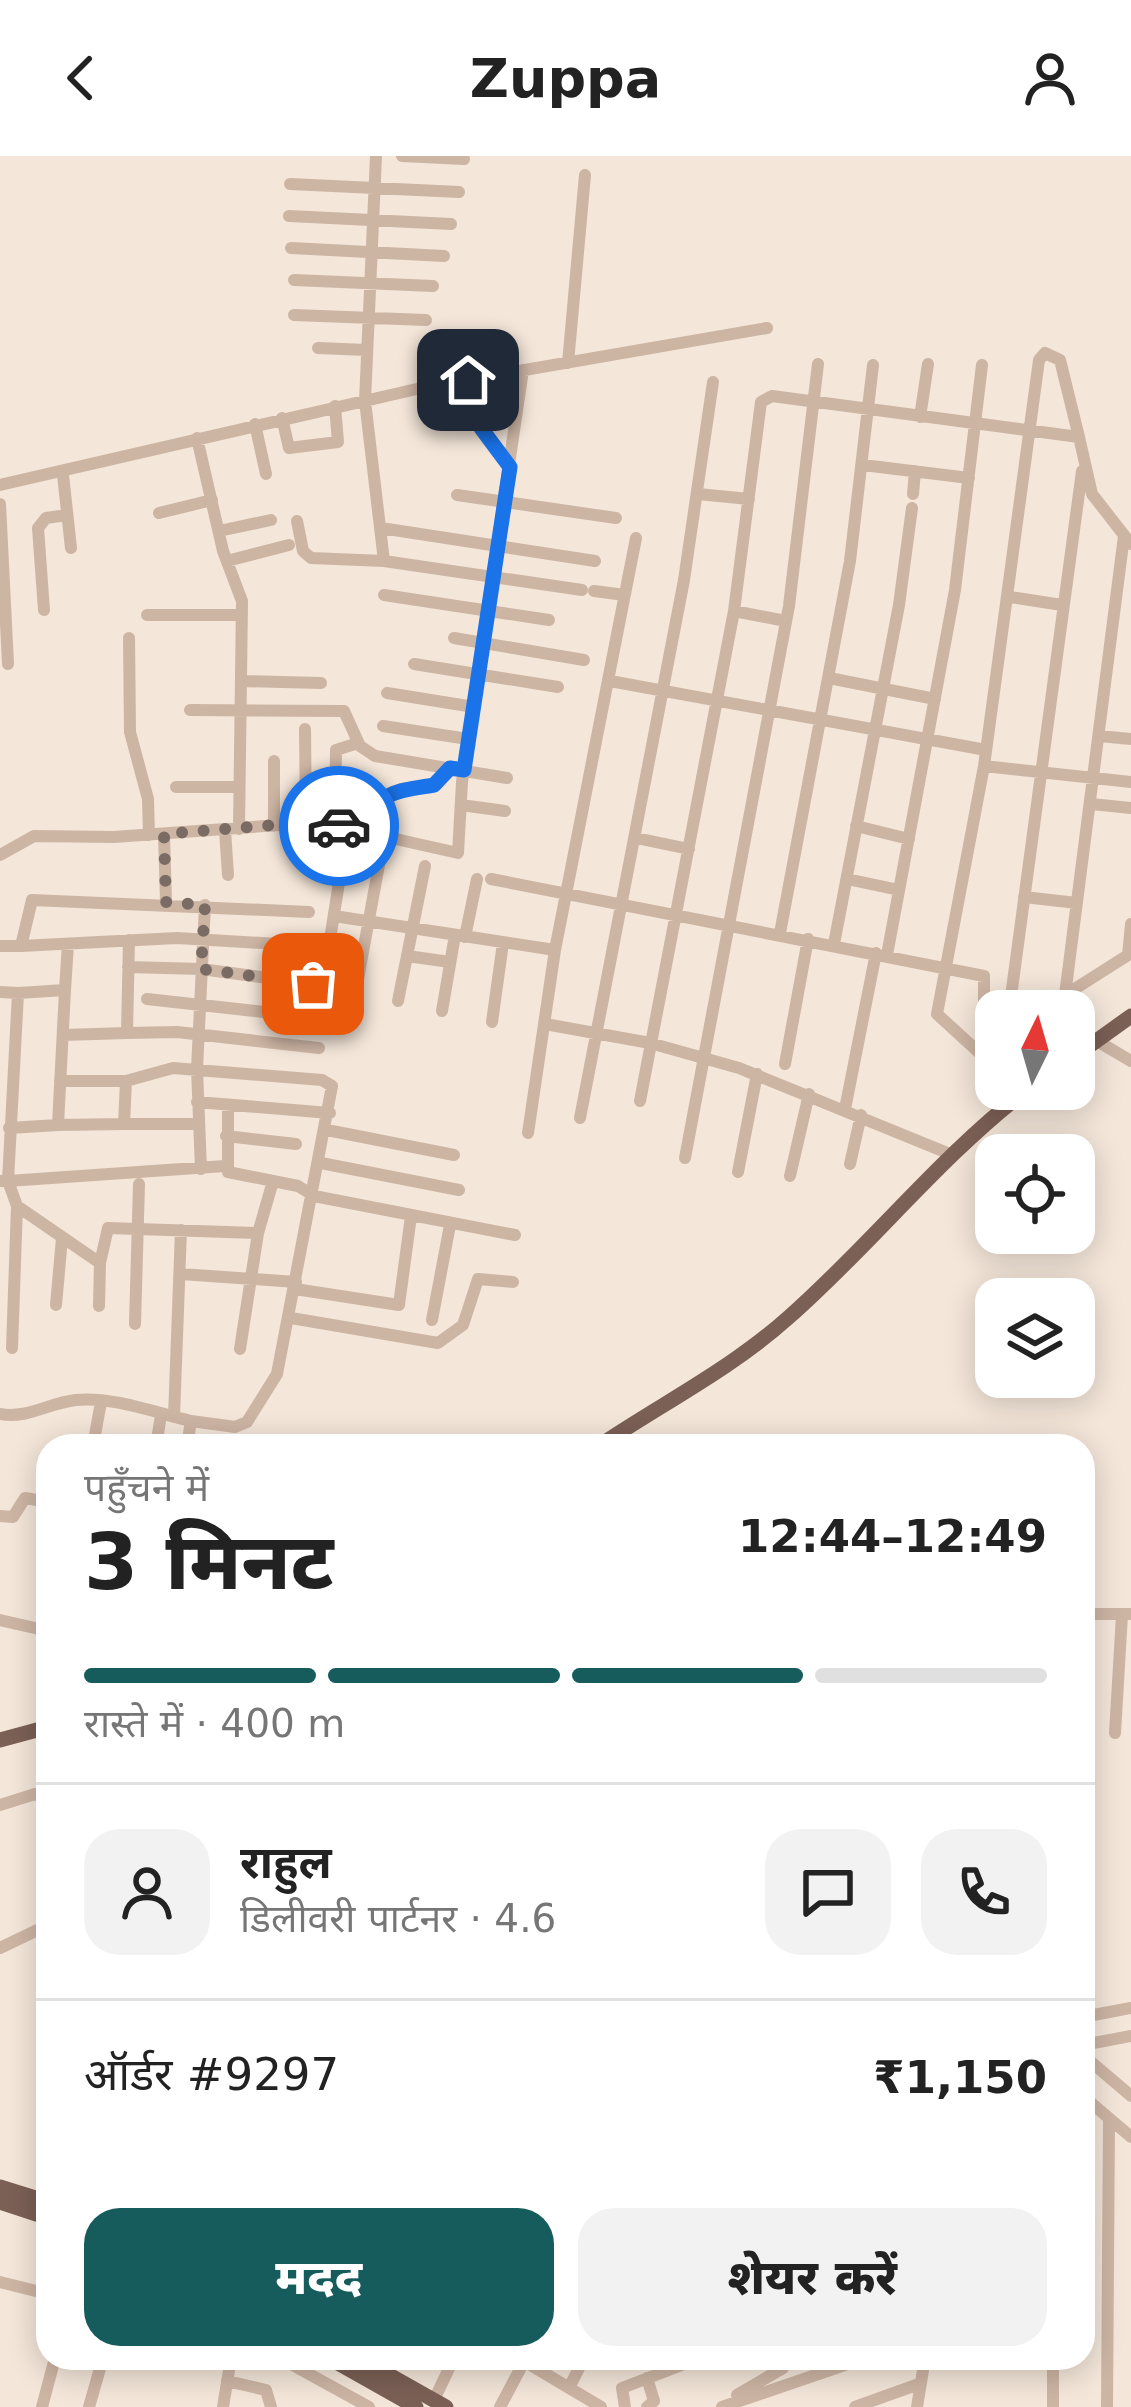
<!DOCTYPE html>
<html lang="hi">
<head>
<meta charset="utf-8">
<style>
	:root { --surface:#fff; --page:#f2f2f2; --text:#222; --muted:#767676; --line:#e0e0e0; --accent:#175c5d }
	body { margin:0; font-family:"DejaVu Sans","Noto Sans Devanagari",sans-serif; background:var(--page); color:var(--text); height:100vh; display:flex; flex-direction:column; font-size:45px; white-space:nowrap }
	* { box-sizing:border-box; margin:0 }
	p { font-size:39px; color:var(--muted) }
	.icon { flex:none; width:66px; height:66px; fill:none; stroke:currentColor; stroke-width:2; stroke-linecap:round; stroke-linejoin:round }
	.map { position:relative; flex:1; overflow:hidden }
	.panel { position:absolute; left:36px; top:1278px; width:1059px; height:936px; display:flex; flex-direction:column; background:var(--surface); border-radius:36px; box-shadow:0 6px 30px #0003 }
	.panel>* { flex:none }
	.needle { width:78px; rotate:5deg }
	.buttons { position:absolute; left:975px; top:834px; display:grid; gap:24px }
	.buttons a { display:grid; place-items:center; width:120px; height:120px; border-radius:24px; background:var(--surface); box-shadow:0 6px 30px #0003; font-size:60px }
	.pin { position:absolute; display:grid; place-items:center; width:102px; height:102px; color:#fff; margin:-51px; border-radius:24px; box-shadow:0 6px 18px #0006 }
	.courier { position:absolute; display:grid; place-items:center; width:120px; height:120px; margin:-60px; border:9px solid #1a73e8; border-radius:50%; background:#fff; color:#222; box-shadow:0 3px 15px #0007 }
	.head em { font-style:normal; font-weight:800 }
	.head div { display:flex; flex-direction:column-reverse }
	.head { display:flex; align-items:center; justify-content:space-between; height:204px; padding:0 48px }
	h1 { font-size:78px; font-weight:800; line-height:90px }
	.bar { display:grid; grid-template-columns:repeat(4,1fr); gap:18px 12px; align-content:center; height:144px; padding:0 48px }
	.bar i { height:15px; border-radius:9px; background:var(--line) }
	.bar .active { background:var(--accent) }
	.bar p { grid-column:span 4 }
	.line { display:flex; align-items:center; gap:30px; padding:0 48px; border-top:3px solid var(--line) }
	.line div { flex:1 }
	.round { display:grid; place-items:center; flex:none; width:126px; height:126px; border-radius:36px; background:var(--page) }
	.primary-button { display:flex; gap:24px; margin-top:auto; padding:24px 48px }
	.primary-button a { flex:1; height:138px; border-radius:36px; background:var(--accent); color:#fff; font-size:48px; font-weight:800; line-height:138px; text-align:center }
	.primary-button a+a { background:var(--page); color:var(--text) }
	header { display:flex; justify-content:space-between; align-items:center; height:156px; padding:0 48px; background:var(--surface); font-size:54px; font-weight:800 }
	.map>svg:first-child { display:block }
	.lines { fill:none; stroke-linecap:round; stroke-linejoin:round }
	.minor { stroke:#cdb5a4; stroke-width:12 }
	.major { stroke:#7b6055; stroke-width:15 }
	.done { stroke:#7a6c65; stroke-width:12; stroke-dasharray:0 21.6 }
	.route { stroke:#1a73e8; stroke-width:15 }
</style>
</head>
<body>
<header><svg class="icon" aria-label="back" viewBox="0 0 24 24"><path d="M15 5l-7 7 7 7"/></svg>Zuppa<svg class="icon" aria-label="person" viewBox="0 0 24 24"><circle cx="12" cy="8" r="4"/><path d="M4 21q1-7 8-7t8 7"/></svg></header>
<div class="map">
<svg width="1131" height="2251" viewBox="0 0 1131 2251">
	<rect width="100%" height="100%" fill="#f4e6d9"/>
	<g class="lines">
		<path class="minor" d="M376 0 365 245 384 405
			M402 0 464 3
			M290 28 459 36
			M289 60 451 68
			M291 92 444 100
			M294 124 433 130
			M294 159 426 164
			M318 192 366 194
			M568 207 585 19
			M468 224 481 272 510 311
			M920 261 928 208
			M282 262 289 292 338 286 335 250
			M255 268 266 318
			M197 282 223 395 242 445 239 673
			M863 309 969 322
			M63 319 71 392
			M0 329 421 232 767 172
			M698 338 749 343
			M913 338 915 315
			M457 339 616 362
			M0 348 8 508
			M159 357 212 344
			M297 365 303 395 311 402 384 405 582 434
			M381 372 595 405
			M219 375 271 364
			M227 405 289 389
			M594 435 625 439
			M384 439 549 464
			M1010 441 1062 449
			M44 454 38 372 46 362 67 359
			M734 455 786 465
			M147 459H242
			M129 482 130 576 148 643 149 679
			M454 482 584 504
			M414 508 558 531
			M829 522 935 543
			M241 525 321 527
			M610 525 986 594
			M387 537 474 551
			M190 554 344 555 360 590 375 600 507 622
			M383 570 468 583
			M305 573 306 667
			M1099 580 1131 583
			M274 605V670
			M984 610 1131 626
			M176 631H239
			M1091 648 1131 652
			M461 649 505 655
			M335 669 336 594 358 587
			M856 670 909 683
			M225 674 228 719
			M367 677 374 648 401 633 434 629 450 612
			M164 678 166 746
			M636 682 689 693
			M0 699 34 680 114 681 320 666 458 697 462 626 523 214
			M491 723 984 820V891
			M847 723 899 734
			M1024 741 1077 747
			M334 760 555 794
			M780 777 850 405 873 209
			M465 781 477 723
			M834 788 899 449 912 352
			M0 790H21L32 744 309 756
			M21 790 177 782 313 790
			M887 799 955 434 982 209
			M407 800 450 806
			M128 811 201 813 313 828
			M324 821 344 695
			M356 834 381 698
			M0 836 18 837 8 1025H1
			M18 837 65 834 68 788
			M1065 839 1124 380
			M147 843 318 862
			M398 845 425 710
			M442 855 455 779
			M1009 855 1082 315
			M1040 855 1128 799 1131 768
			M492 866 503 787
			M545 868 650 887 739 912 950 998
			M127 877 177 876 319 892
			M63 879 127 877 129 784
			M1097 885 1131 905
			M785 908 808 783
			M996 912 937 858 984 610 1039 204 1045 197 1060 204 1079 281
			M126 925 173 912 322 924 332 930 277 1218 247 1266 235 1271 191 1265
			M640 945 734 455 761 246 772 240 1079 281 1092 338 1131 388
			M197 946 330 957
			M228 949V1016L298 1030 314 1040 515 1079
			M845 953 876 797
			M580 962 684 424 713 226
			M124 968H198
			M58 969 124 968 126 925H60
			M9 972 58 969 65 834
			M327 974 454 999
			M528 977 555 794 636 382
			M226 980 296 988
			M685 1002 789 450 818 208
			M321 1007 459 1034
			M850 1008 861 959
			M201 1013 197 913 205 749
			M738 1016 757 918
			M790 1020 809 938
			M100 1107 17 1050 8 1025 225 1010
			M181 1118 296 1126
			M295 1133 399 1149 411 1060
			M56 1149 62 1082
			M99 1150 100 1107 108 1072 258 1077
			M291 1162 438 1187 463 1169 478 1123 513 1126
			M432 1164 450 1069
			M135 1168 139 1028
			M12 1192 17 1050
			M240 1193 258 1077 273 1025
			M0 1258C28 1263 48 1247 76 1244 111 1240 156 1257 191 1265L187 1290
			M174 1261 181 1074
			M93 1290 101 1246
			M156 1290 161 1259
			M0 1360 13 1361 25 1342 48 1346
			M1083 1458H1131
			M0 1464 48 1475
			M1115 1577 1122 1459
			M0 1649 35 1638 48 1645
			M0 1792 48 1769
			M1083 1861 1131 1852
			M1083 1889 1131 1880
			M1083 1899 1131 1940
			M1083 1940 1131 1981
			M0 2126 48 2138
			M280 2202 369 2251
			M524 2205 601 2251
			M227 2225 266 2234 271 2251
			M569 2232 584 2202
			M737 2239 783 2212 787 2202
			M434 2244 454 2202
			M42 2251 55 2202
			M89 2251 103 2202
			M223 2251 231 2202
			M500 2251 526 2202
			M625 2251 622 2232 700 2202
			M647 2251 654 2245 647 2222
			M722 2251 865 2202
			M855 2251 919 2228
			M917 2251 925 2202
			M1053 2251V2202
			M1107 2251 1109 1963"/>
		<path class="major" d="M1074 901 1131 860
			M599 1290C663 1247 731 1213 789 1161 872 1088 939 1001 1028 933
			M0 1584 48 1571
			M0 2031 48 2046
			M0 2046 48 2062
			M329 2202 416 2251
			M359 2202 446 2251"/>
	</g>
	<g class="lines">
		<path class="done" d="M313 828 201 813 205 749 166 746 164 678 312 666 339 670"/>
		<path class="route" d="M339 670 368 676C373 635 398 635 434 629L450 612 464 614 510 311 481 272 468 224"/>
	</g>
</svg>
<div class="buttons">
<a><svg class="needle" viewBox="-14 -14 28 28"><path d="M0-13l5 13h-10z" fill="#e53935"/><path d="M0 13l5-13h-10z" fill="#767676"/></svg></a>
<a><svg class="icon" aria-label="locate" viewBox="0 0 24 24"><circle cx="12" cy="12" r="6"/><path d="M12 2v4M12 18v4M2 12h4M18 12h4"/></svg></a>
<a><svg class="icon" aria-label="layers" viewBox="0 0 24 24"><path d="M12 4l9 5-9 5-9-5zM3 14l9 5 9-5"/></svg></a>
</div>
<div class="pin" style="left:313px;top:828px;background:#ea580c"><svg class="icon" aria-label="bag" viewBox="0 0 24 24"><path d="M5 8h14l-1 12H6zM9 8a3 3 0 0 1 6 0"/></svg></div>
<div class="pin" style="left:468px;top:224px;background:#1f2937"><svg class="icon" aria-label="home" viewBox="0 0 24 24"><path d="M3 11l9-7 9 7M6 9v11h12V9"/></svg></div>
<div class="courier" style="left:339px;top:670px"><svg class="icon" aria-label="car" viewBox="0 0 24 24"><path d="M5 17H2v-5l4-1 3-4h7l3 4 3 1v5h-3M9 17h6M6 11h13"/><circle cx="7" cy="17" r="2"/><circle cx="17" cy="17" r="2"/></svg></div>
<section class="panel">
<div class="head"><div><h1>3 मिनट</h1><p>पहुँचने में</p></div><em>12:44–12:49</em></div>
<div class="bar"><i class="active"></i><i class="active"></i><i class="active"></i><i></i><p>रास्ते में · 400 m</p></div>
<div class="line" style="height:216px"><a class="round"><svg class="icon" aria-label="person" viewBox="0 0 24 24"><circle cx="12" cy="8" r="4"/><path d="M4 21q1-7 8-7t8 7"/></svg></a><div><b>राहुल</b><p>डिलीवरी पार्टनर · 4.6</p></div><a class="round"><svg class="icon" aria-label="chat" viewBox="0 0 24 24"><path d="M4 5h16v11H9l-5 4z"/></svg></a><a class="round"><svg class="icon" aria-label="phone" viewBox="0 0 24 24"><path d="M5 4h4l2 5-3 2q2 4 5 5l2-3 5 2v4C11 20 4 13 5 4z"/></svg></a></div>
<div class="line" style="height:156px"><div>ऑर्डर #9297</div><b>₹1,150</b></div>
<div class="primary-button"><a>मदद</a><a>शेयर करें</a></div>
</section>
</div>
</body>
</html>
